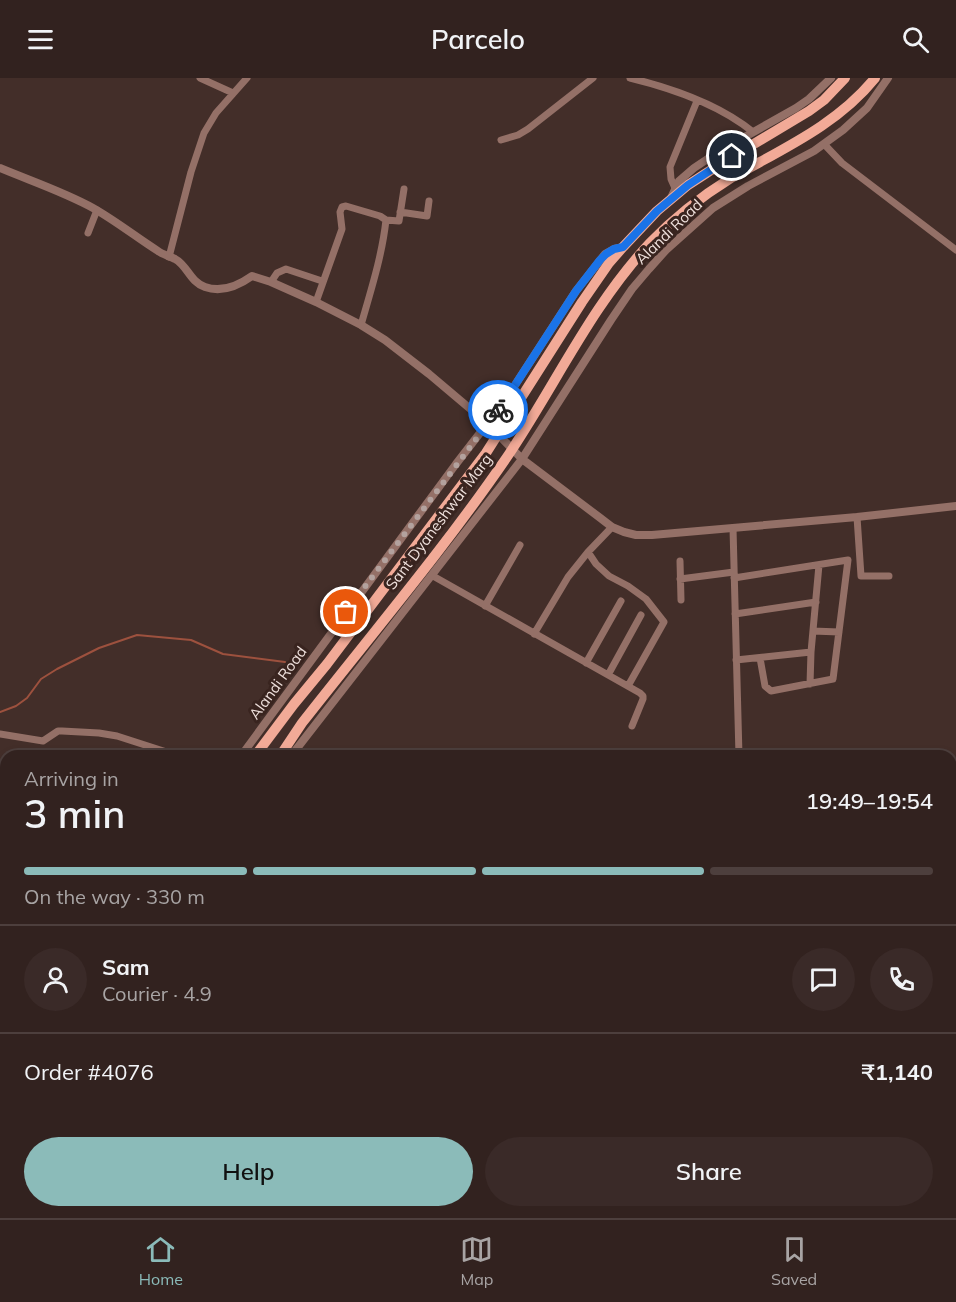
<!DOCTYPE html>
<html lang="en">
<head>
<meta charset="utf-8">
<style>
	:root { --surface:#32221f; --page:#3a2a28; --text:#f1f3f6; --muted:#a8a4a4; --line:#4d3f3d; --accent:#8bbbb9 }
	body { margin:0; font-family:Mulish,sans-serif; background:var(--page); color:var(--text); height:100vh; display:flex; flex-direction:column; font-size:22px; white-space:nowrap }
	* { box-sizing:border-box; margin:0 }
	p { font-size:20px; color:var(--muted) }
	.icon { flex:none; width:33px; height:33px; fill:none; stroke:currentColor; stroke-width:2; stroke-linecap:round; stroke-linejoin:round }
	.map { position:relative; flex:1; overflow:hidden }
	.drawer { position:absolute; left:0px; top:672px; width:957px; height:468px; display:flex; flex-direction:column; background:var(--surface); border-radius:18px 18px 0 0; box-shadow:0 3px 9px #0003,0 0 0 2px var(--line) }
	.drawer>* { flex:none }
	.pin { position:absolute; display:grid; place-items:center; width:51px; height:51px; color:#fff; margin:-26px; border:3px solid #fff; border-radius:50%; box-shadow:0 2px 6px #0007 }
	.courier { position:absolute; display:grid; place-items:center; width:60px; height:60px; margin:-30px; border:4px solid #1a73e8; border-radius:50%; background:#fff; color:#222; box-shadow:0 2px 8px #0007 }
	.head em { font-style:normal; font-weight:600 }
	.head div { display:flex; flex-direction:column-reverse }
	.head { display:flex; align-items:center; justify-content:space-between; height:102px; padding:0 24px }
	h1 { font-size:39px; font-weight:600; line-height:45px }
	.bar { display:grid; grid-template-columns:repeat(4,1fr); gap:9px 6px; align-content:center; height:72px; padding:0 24px }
	.bar i { height:8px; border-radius:4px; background:var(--line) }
	.bar .active { background:var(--accent) }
	.bar p { grid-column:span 4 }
	.line { display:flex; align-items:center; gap:15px; padding:0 24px; border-top:2px solid var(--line) }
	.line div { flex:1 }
	.round { display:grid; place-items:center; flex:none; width:63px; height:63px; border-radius:32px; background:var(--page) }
	.cta { display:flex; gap:12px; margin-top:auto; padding:12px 24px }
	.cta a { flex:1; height:69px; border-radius:36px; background:var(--accent); color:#111; font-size:24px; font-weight:600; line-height:69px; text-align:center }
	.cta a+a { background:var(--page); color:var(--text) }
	header { display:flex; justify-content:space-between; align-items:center; height:78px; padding:0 24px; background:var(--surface); font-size:27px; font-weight:600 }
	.menu { display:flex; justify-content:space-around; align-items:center; height:84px; border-top:2px solid var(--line); background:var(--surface); font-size:16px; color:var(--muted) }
	.menu a { display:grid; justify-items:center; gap:3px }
	.menu .active { color:var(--accent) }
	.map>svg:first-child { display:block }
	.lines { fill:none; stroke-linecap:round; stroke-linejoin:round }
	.stream { stroke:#9d513e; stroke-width:2 }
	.minor { stroke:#947067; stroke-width:7 }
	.tertiary { stroke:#947067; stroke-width:8 }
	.primary { stroke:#f2aa97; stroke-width:10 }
	.done { stroke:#b3a29e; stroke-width:6; stroke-dasharray:0 10.8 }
	.route { stroke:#1a73e8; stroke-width:8 }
	.labels { text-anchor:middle; stroke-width:6; stroke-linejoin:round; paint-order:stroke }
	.street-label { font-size:15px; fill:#efe1dd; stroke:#39241f }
</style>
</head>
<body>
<header><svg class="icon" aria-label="menu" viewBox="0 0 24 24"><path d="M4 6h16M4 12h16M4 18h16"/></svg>Parcelo<svg class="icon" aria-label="search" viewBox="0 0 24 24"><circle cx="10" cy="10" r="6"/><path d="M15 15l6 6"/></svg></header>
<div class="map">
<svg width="956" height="1140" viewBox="0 0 956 1140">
	<rect width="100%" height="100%" fill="#432e29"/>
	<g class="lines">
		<path class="stream" d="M0 634 16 628 27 620 41 601 57 591 99 570 137 557 191 562 223 576 285 584"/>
		<path class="minor" d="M200 0 233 15
			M630 0C671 10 720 27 753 54
			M501 62 518 57 528 51 593 0
			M824 66 842 85 956 172
			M675 110 671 101 670 89 697 23
			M400 134 427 138 429 123
			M386 142 399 143 404 111
			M88 155 97 132
			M169 179 191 94 204 55 216 35 247 0
			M271 204 277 195 286 191 322 203
			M316 224 342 151 340 134 342 129 346 128 380 138 386 142C382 178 371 212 361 247
			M857 439 861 498H889
			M612 449 588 474 596 486 609 498 628 508 646 521 664 544 628 608
			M733 450 739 678
			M680 483 681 522
			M433 498 640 615 643 618V621L632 648
			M734 500 848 482 833 601 771 613 765 608 760 580
			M680 501 734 494
			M485 528 520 467
			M735 536 816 524
			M813 553 839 554
			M534 556 568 499 588 474
			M736 582 811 574
			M586 585 621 523
			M608 597 641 537
			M810 606 811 574 819 487
			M0 656 43 663 58 653H62L99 655 117 658 179 678
			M951 912 956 911
			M666 1134 679 1140
			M435 1140 436 1134
			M854 1140 856 1134"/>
		<path class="tertiary" d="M0 90C31 103 64 114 93 130 116 143 136 159 158 173 163 177 170 178 175 181 187 187 190 204 205 209 222 215 238 208 252 198L271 204 316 224 361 247 385 262 429 296 487 345 522 381 599 439 612 449 624 454 636 457H652L857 439 956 428
			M671 120 679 103 694 90 718 74 796 30 809 21 831 0
			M241 678 456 386 504 324 576 213 605 176 614 171 623 169
			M291 678 522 381 611 242 632 211 649 191 666 172 713 130 748 108 814 73 843 52 867 30 888 0
			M55 1140 57 1134"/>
		<path class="primary" d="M255 678 294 626 327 586 486 375 582 224 609 185 623 169 657 133 688 107 722 85 809 33 824 22 845 0
			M280 678 302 645C371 557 444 471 507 379 555 308 591 228 650 165 673 141 702 118 731 100 782 71 837 47 875 0
			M21 1140 23 1134
			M45 1140 47 1134"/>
	</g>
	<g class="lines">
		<path class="done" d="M346 534 498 332"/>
		<path class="route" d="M498 332 504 324 576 213 600 182 606 176 614 171 623 169 657 133 688 107 732 78"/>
	</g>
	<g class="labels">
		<g class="street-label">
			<text transform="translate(669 154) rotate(-44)" y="5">Alandi Road</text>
			<text transform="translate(439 444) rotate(-53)" y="5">Sant Dyaneshwar Marg</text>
			<text transform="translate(278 605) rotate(-54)" y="5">Alandi Road</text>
		</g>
	</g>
</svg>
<div class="pin" style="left:346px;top:534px;background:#ea580c"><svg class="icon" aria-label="bag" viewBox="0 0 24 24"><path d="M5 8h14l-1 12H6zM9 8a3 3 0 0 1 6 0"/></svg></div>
<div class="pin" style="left:732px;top:78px;background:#1f2937"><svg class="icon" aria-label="home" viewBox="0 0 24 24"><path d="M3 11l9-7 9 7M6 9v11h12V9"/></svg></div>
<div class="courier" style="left:498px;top:332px"><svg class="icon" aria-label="bike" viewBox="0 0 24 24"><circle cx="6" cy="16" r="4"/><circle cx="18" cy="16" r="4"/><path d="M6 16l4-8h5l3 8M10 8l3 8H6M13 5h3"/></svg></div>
<section class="drawer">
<div class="head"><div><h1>3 min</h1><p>Arriving in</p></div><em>19:49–19:54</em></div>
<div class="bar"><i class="active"></i><i class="active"></i><i class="active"></i><i></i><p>On the way · 330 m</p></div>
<div class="line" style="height:108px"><a class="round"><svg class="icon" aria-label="person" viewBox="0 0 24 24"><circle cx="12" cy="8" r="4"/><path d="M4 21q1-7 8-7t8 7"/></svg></a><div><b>Sam</b><p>Courier · 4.9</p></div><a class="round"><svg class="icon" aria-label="chat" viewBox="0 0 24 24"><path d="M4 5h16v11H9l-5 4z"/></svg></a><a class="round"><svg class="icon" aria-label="phone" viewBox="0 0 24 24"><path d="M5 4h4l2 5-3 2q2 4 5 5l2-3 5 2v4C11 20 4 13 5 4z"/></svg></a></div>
<div class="line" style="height:78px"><div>Order #4076</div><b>₹1,140</b></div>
<div class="cta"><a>Help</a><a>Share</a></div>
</section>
</div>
<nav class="menu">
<a class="active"><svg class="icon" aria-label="home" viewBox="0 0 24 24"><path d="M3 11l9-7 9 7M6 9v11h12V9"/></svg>Home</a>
<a><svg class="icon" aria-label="map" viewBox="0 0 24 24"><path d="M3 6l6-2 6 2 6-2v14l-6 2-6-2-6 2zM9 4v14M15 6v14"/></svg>Map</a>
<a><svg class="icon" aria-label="saved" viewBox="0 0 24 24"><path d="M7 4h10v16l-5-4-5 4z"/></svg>Saved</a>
</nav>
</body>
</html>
